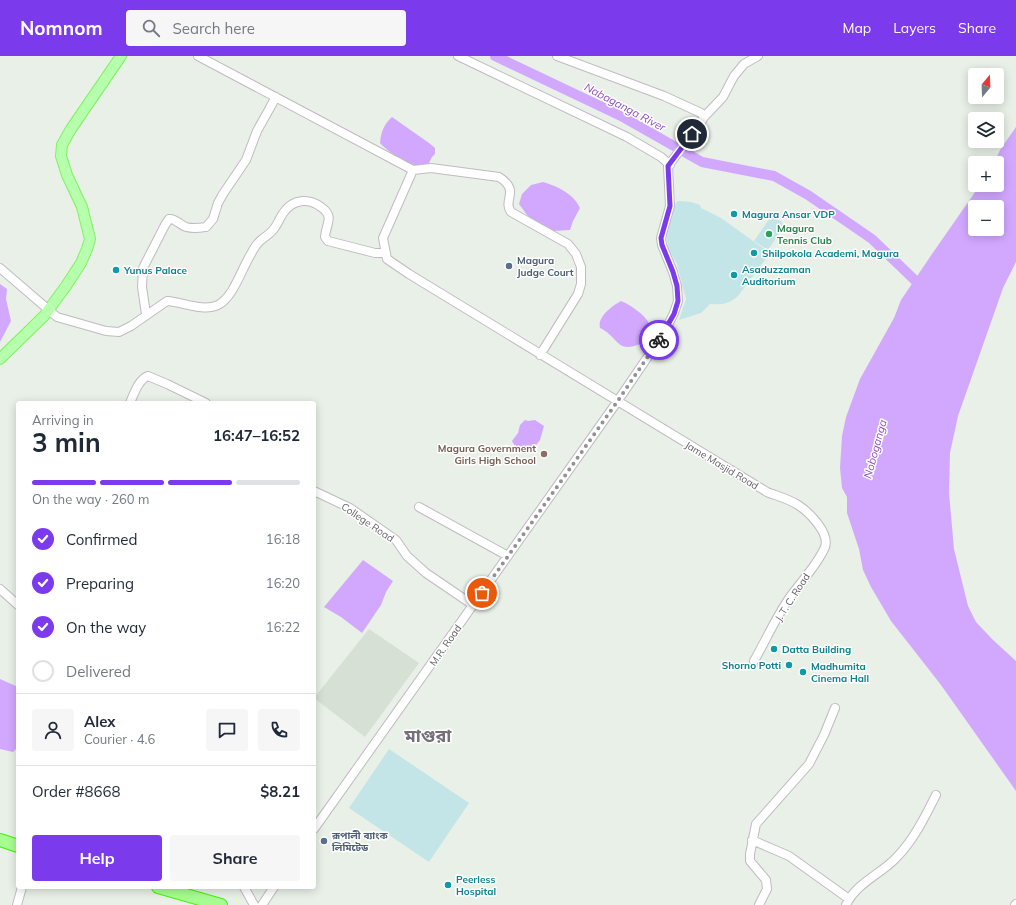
<!DOCTYPE html>
<html lang="en">
<head>
<meta charset="utf-8">
<style>
	:root { --surface:#fff; --page:#f6f6f7; --text:#1f2937; --muted:#747a83; --line:#e0e1e3; --accent:#7c3aed }
	body { margin:0; font-family:Mulish,"Noto Sans Bengali",sans-serif; background:var(--page); color:var(--text); height:100vh; display:flex; flex-direction:column; font-size:15px; white-space:nowrap }
	* { box-sizing:border-box; margin:0 }
	p { font-size:13px; color:var(--muted) }
	.icon { flex:none; width:22px; height:22px; fill:none; stroke:currentColor; stroke-width:2; stroke-linecap:round; stroke-linejoin:round }
	.map { position:relative; flex:1; overflow:hidden }
	.details { position:absolute; left:16px; top:345px; width:300px; height:488px; display:flex; flex-direction:column; background:var(--surface); border-radius:4px; box-shadow:0 2px 10px #0003 }
	.details>* { flex:none }
	.needle { width:26px; rotate:19deg }
	.fabs { position:absolute; left:968px; top:12px; display:grid; gap:8px }
	.fabs a { display:grid; place-items:center; width:36px; height:36px; border-radius:4px; background:var(--surface); box-shadow:0 2px 10px #0003; font-size:20px }
	.pin { position:absolute; display:grid; place-items:center; width:34px; height:34px; color:#fff; margin:-17px; border:2px solid #fff; border-radius:50%; box-shadow:0 1px 4px #0007 }
	.courier { position:absolute; display:grid; place-items:center; width:40px; height:40px; margin:-20px; border:3px solid #7c3aed; border-radius:50%; background:#fff; color:#222; box-shadow:0 1px 5px #0007 }
	.head em { font-style:normal; font-weight:700 }
	.head div { display:flex; flex-direction:column-reverse }
	.head { display:flex; align-items:center; justify-content:space-between; height:68px; padding:0 16px }
	h1 { font-size:26px; font-weight:700; line-height:30px }
	.bar { display:grid; grid-template-columns:repeat(4,1fr); gap:6px 4px; align-content:center; height:48px; padding:0 16px }
	.bar i { height:5px; border-radius:3px; background:var(--line) }
	.bar .on { background:var(--accent) }
	.bar p { grid-column:span 4 }
	.line { display:flex; align-items:center; gap:10px; padding:0 16px; border-top:1px solid var(--line) }
	.line div { flex:1 }
	.round { display:grid; place-items:center; flex:none; width:42px; height:42px; border-radius:4px; background:var(--page) }
	ol { padding:0 16px; list-style:none }
	li { display:flex; align-items:center; gap:12px; height:44px }
	li p { margin-inline-start:auto }
	li .icon { padding:4px; border-radius:50%; background:var(--accent); color:#fff; stroke-width:4 }
	li:last-child { color:var(--muted) }
	li i { width:22px; height:22px; border:2px solid var(--line); border-radius:50% }
	.action { display:flex; gap:8px; margin-top:auto; padding:8px 16px }
	.action a { flex:1; height:46px; border-radius:4px; background:var(--accent); color:#fff; font-size:16px; font-weight:700; line-height:46px; text-align:center }
	.action a+a { background:var(--page); color:var(--text) }
	header { display:flex; align-items:center; gap:24px; box-sizing:border-box; height:56px; padding:0 20px; background:var(--accent); color:#fff }
	header strong { font-size:19px }
	nav { display:flex; gap:22px; margin-inline-start:auto; font-size:14px }
	.search { width:280px; height:36px; background:var(--page); display:flex; align-items:center; gap:10px; box-sizing:border-box; padding:0 14px; border-radius:4px; color:var(--muted); font-size:15px }
	.map>svg:first-child { display:block }
	.education { fill:#d7e0d5 }
	.green { fill:#c4e5e7 }
	.water { fill:#d2a8ff; fill-rule:evenodd }
	.lines { fill:none; stroke-linecap:round; stroke-linejoin:round }
	.river { stroke:#d2a8ff; stroke-width:10 }
	.minor-casing { stroke:#c0bbc2; stroke-width:10 }
	.major-casing { stroke:#80f15f; stroke-width:12 }
	.highway-casing { stroke:#41f601; stroke-width:14 }
	.minor { stroke:#fff; stroke-width:8 }
	.major { stroke:#b6ffad; stroke-width:10 }
	.highway { stroke:#a7fd91; stroke-width:12 }
	.done { stroke:#929194; stroke-width:4; stroke-dasharray:0 7.2 }
	.route { stroke:#7c3aed; stroke-width:5 }
	.culture-dot { fill:#0f9aa8; stroke:#fff; stroke-width:1.5 }
	.leisure-dot { fill:#2e9e5b; stroke:#fff; stroke-width:1.5 }
	.service-dot { fill:#5c6f8a; stroke:#fff; stroke-width:1.5 }
	.education-dot { fill:#8d6e63; stroke:#fff; stroke-width:1.5 }
	.labels { text-anchor:middle; stroke-width:3; stroke-linejoin:round; paint-order:stroke }
	.culture-label { font-size:10px; font-weight:bold; fill:#0d838f; stroke:#fff; text-anchor:start }
	.leisure-label { font-size:10px; font-weight:bold; fill:#27864d; stroke:#fff; text-anchor:start }
	.service-label { font-size:10px; font-weight:bold; fill:#4e5e75; stroke:#fff; text-anchor:start }
	.education-label { font-size:10px; font-weight:bold; fill:#785e54; stroke:#fff; text-anchor:end }
	.street-label { font-size:10px; fill:#635e67; stroke:#fff }
	.water-label { font-size:11px; font-style:italic; fill:#8e49c4; stroke:#fff }
	.town-label { font-size:18px; font-weight:bold; fill:#746f79; stroke:#fff }
</style>
</head>
<body>
<header>
<strong>Nomnom</strong>
<div class="search"><svg class="icon" aria-label="search" viewBox="0 0 24 24"><circle cx="10" cy="10" r="6"/><path d="M15 15l6 6"/></svg>Search here</div>
<nav><a>Map</a><a>Layers</a><a>Share</a></nav>
</header>
<div class="map">
<svg width="1016" height="849" viewBox="0 0 1016 849">
	<rect width="100%" height="100%" fill="#e8f0e7"/>
	<path class="education" d="M369 573 419 607 365 681 314 642Z"/>
	<path class="green" d="M680 145 691 146 700 149 701 152 721 162 770 197 738 240C729 248 722 249 710 248L701 257 679 264 686 243 677 208 669 194 666 180 676 146Z
		M772 159 782 166 784 170 768 194 754 185Z
		M389 693 469 747 429 806 349 752Z"/>
	<path class="water" d="M392 61 429 87 435 92V98L432 101 428 109C424 109 419 110 415 109 405 107 387 95 380 87 381 76 384 68 392 61Z
		M1016 71V206L1003 232 958 360 950 397 949 437 954 493 968 550 976 566 992 583 1016 605V735L941 629 891 565 871 531 863 514 859 493 847 457V441L842 432 840 412 842 380 846 361 860 323 894 262 901 244 932 198 980 129H997V107H994L1000 94ZM975 151H997V173H975Z
		M543 126C557 130 574 138 580 152L573 165 570 174 553 175 530 163 519 148 522 138 531 129Z
		M0 228 7 233 6 243 11 265 0 286Z
		M621 245C629 248 647 260 649 268L640 288C616 298 618 280 600 272 597 261 612 250 621 245Z
		M525 364 528 365 535 364 544 370 540 384 530 397C523 397 515 392 512 385L518 377 520 369Z
		M363 504 393 525 386 536 381 549 362 577 341 561 324 551Z
		M0 623 18 631V691L13 696 0 693Z"/>
	<g class="lines">
		<path class="river" d="M495 0 621 60 702 106 774 120 808 139 872 183 924 233"/>
		<g class="minor-casing">
			<path id="minor" d="M198 0 413 114 383 182 387 203 409 218 767 436C777 440 789 443 798 449 809 456 830 477 825 491 818 508 801 526 790 541 776 561 766 584 754 605
				M458 0 627 81 661 101 670 109
				M557 0 664 40 701 57 704 61
				M413 114 431 112 499 121C521 135 502 144 511 156L568 188 576 198 581 211V228L578 238 540 299
				M0 212 57 261 106 275 119 276 131 270 167 245C183 246 203 256 218 249 233 242 242 212 251 198 253 194 256 189 259 186 264 181 269 179 273 174 278 168 280 161 284 156 293 143 309 142 321 151 335 161 326 167 325 181L328 185 375 197H386
				M146 258 142 231 143 212 165 169 169 163C175 162 180 169 186 171 193 173 199 172 206 171L213 163 218 147 223 138 246 104 257 75 276 41
				M130 347C134 338 138 324 148 320L167 328 206 347
				M314 435 350 452 396 484 407 500 426 517 473 549
				M419 451 508 500
				M0 533 18 549
				M314 773 617 346 664 277 674 257 678 245 677 230 673 216 662 189 661 182 670 150 668 110 700 68 704 61 723 41 734 20 744 8 758 0
				M752 784 789 800 849 843
				M244 831 254 849
				M17 849 22 831
				M262 849 274 831
				M759 849 767 833 766 824 750 805V798L756 768 809 708 824 679 835 652
				M846 849C855 828 881 818 896 802 913 785 925 761 936 739
				M1015 849 1016 848"/>
		</g>
		<g class="major-casing">
			<path id="major" d="M0 303 44 260 66 230 81 207 87 193 90 183 82 151 67 119 61 100 62 89 71 73 121 0"/>
		</g>
		<g class="highway-casing">
			<path id="highway" d="M0 784 18 790
				M158 831 221 849"/>
		</g>
		<use href="#minor" class="minor"/>
		<use href="#major" class="major"/>
		<use href="#highway" class="highway"/>
	</g>
	<g class="lines">
		<path class="done" d="M482 537 617 346 659 284"/>
		<path class="route" d="M659 284 674 258 678 245 677 230 673 216 662 189 661 182 670 150 668 110 692 78"/>
	</g>
	<g class="culture-dot">
		<circle cx="734" cy="158" r="4"/>
		<circle cx="754" cy="197" r="4"/>
		<circle cx="116" cy="214" r="4"/>
		<circle cx="734" cy="219" r="4"/>
		<circle cx="774" cy="593" r="4"/>
		<circle cx="789" cy="609" r="4"/>
		<circle cx="803" cy="616" r="4"/>
		<circle cx="448" cy="829" r="4"/>
	</g>
	<circle class="leisure-dot" cx="769" cy="178" r="4"/>
	<g class="service-dot">
		<circle cx="509" cy="210" r="4"/>
		<circle cx="324" cy="785" r="4"/>
	</g>
	<circle class="education-dot" cx="544" cy="398" r="4"/>
	<g class="labels">
		<g class="culture-label">
			<text x="742" y="162">Magura Ansar VDP</text>
			<text x="762" y="201">Shilpokola Academi, Magura</text>
			<text x="742" y="217">Asaduzzaman<tspan x="742" dy="12">Auditorium</tspan></text>
			<text x="124" y="218">Yunus Palace</text>
			<text x="782" y="597">Datta Building</text>
			<text x="781" y="613" text-anchor="end">Shorno Potti</text>
			<text x="811" y="614">Madhumita<tspan x="811" dy="12">Cinema Hall</tspan></text>
			<text x="456" y="827">Peerless<tspan x="456" dy="12">Hospital</tspan></text>
		</g>
		<g class="leisure-label">
			<text x="777" y="176">Magura<tspan x="777" dy="12">Tennis Club</tspan></text>
		</g>
		<g class="service-label">
			<text x="517" y="208">Magura<tspan x="517" dy="12">Judge Court</tspan></text>
			<text x="332" y="783">রূপালী ব্যাংক<tspan x="332" dy="12">লিমিটেড</tspan></text>
		</g>
		<g class="education-label">
			<text x="536" y="396">Magura Government<tspan x="536" dy="12">Girls High School</tspan></text>
		</g>
		<g class="street-label">
			<text transform="translate(722 409) rotate(31)" y="4">Jame Masjid Road</text>
			<text transform="translate(368 466) rotate(34)" y="4">College Road</text>
			<text transform="translate(792 541) rotate(-57)" y="4">J. T. C. Road</text>
			<text transform="translate(445 589) rotate(-55)" y="4">M.R. Road</text>
		</g>
		<g class="water-label">
			<text transform="translate(625 51) rotate(28)" y="4">Nabaganga River</text>
			<text transform="translate(875 393) rotate(-75)" y="4">Noboganga</text>
		</g>
		<g class="town-label">
			<text x="428" y="686">মাগুরা</text>
		</g>
	</g>
</svg>
<div class="fabs">
<a><svg class="needle" viewBox="-14 -14 28 28"><path d="M0-13l5 13h-10z" fill="#e53935"/><path d="M0 13l5-13h-10z" fill="#747a83"/></svg></a>
<a><svg class="icon" aria-label="layers" viewBox="0 0 24 24"><path d="M12 4l9 5-9 5-9-5zM3 14l9 5 9-5"/></svg></a>
<a>+</a>
<a>−</a>
</div>
<div class="pin" style="left:482px;top:537px;background:#ea580c"><svg class="icon" aria-label="bag" viewBox="0 0 24 24"><path d="M5 8h14l-1 12H6zM9 8a3 3 0 0 1 6 0"/></svg></div>
<div class="pin" style="left:692px;top:78px;background:#1f2937"><svg class="icon" aria-label="home" viewBox="0 0 24 24"><path d="M3 11l9-7 9 7M6 9v11h12V9"/></svg></div>
<div class="courier" style="left:659px;top:284px"><svg class="icon" aria-label="bike" viewBox="0 0 24 24"><circle cx="6" cy="16" r="4"/><circle cx="18" cy="16" r="4"/><path d="M6 16l4-8h5l3 8M10 8l3 8H6M13 5h3"/></svg></div>
<section class="details">
<div class="head"><div><h1>3 min</h1><p>Arriving in</p></div><em>16:47–16:52</em></div>
<div class="bar"><i class="on"></i><i class="on"></i><i class="on"></i><i></i><p>On the way · 260 m</p></div>
<ol>
<li><svg class="icon" aria-label="check" viewBox="0 0 24 24"><path d="M5 12l5 5 9-10"/></svg>Confirmed<p>16:18</p></li>
<li><svg class="icon" aria-label="check" viewBox="0 0 24 24"><path d="M5 12l5 5 9-10"/></svg>Preparing<p>16:20</p></li>
<li><svg class="icon" aria-label="check" viewBox="0 0 24 24"><path d="M5 12l5 5 9-10"/></svg>On the way<p>16:22</p></li>
<li><i></i>Delivered</li>
</ol>
<div class="line" style="height:72px"><a class="round"><svg class="icon" aria-label="person" viewBox="0 0 24 24"><circle cx="12" cy="8" r="4"/><path d="M4 21q1-7 8-7t8 7"/></svg></a><div><b>Alex</b><p>Courier · 4.6</p></div><a class="round"><svg class="icon" aria-label="chat" viewBox="0 0 24 24"><path d="M4 5h16v11H9l-5 4z"/></svg></a><a class="round"><svg class="icon" aria-label="phone" viewBox="0 0 24 24"><path d="M5 4h4l2 5-3 2q2 4 5 5l2-3 5 2v4C11 20 4 13 5 4z"/></svg></a></div>
<div class="line" style="height:52px"><div>Order #8668</div><b>$8.21</b></div>
<div class="action"><a>Help</a><a>Share</a></div>
</section>
</div>
</body>
</html>
